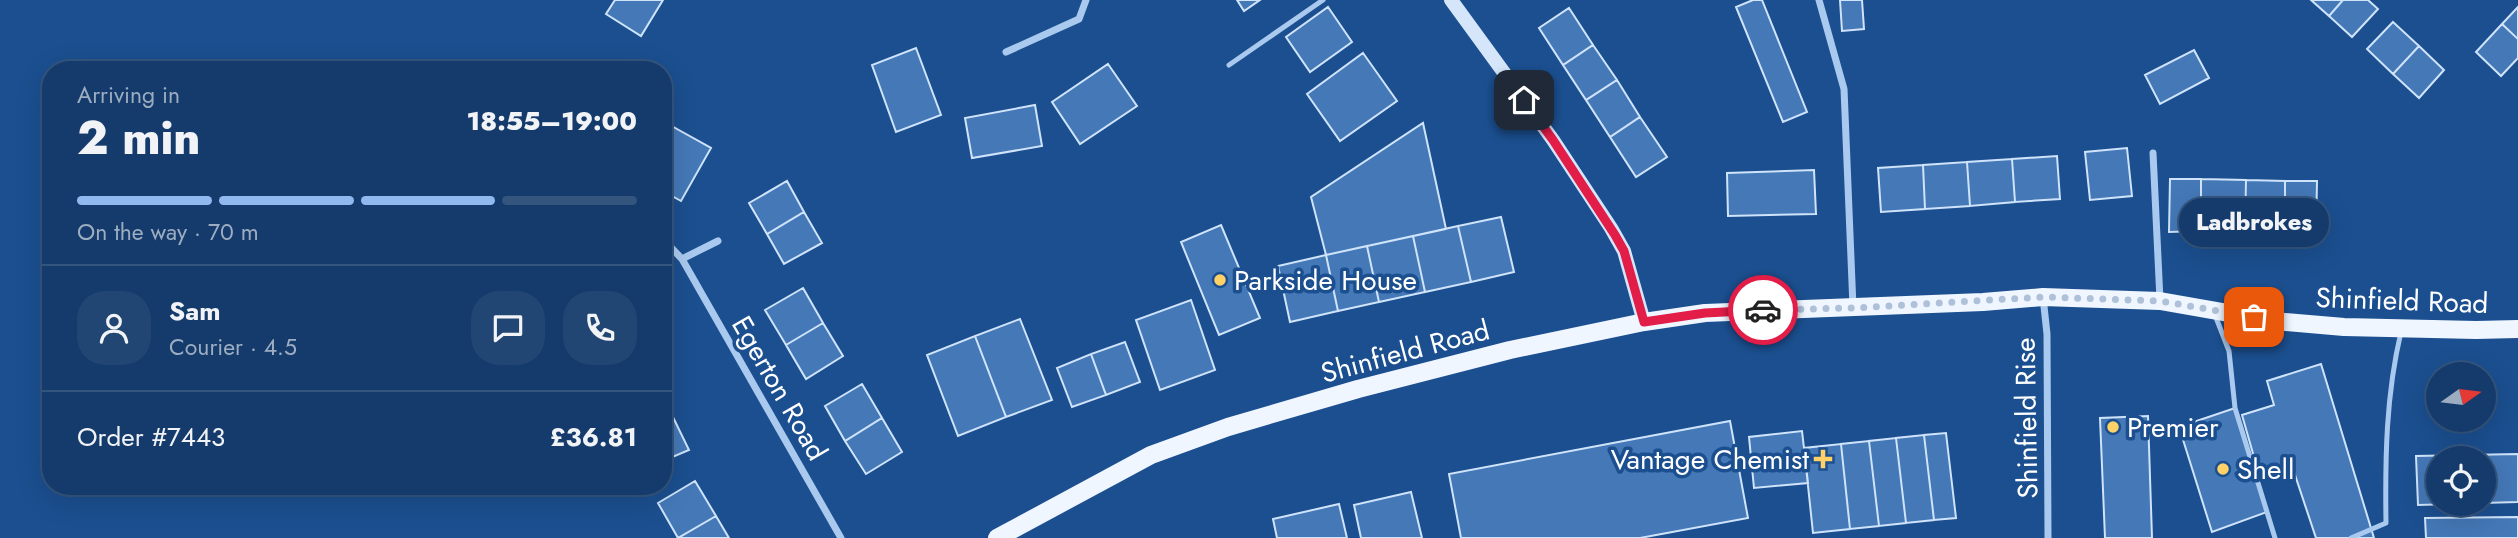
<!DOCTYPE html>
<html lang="en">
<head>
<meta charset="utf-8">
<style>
	:root { --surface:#143b6b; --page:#214673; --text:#f1f3f6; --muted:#9dadc1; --line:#33557e; --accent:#90b9f0 }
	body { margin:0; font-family:Jost,sans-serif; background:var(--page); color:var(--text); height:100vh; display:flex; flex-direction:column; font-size:26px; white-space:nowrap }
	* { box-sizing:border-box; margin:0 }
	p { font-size:23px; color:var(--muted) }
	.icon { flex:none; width:38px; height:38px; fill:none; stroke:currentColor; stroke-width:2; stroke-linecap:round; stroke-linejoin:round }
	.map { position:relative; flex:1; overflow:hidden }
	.side { position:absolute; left:42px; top:61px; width:630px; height:434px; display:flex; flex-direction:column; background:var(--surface); border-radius:28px; box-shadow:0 7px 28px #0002,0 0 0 2px var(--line) }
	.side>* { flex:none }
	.needle { width:46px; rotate:76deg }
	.tools { position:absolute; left:2426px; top:362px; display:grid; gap:14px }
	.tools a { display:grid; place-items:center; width:70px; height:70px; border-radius:50%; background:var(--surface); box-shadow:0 7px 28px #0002,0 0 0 2px var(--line); font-size:35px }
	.pin { position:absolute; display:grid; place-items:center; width:60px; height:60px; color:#fff; margin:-30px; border-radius:14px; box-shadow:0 4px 10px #0006 }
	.courier { position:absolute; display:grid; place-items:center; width:70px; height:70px; margin:-35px; border:5px solid #e11d48; border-radius:50%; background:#fff; color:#222; box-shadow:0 2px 9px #0007 }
	.bubble { position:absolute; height:49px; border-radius:24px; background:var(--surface); box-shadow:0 7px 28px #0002,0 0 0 2px var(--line); font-size:23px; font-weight:800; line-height:49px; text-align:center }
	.head em { font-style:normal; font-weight:800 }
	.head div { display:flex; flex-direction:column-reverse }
	.head { display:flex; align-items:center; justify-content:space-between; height:119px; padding:0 35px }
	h1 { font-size:46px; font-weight:800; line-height:52px }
	.bar { display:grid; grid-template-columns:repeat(4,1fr); gap:10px 7px; align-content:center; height:84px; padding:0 35px }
	.bar i { height:9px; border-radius:5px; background:var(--line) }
	.bar .selected { background:var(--accent) }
	.bar p { grid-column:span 4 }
	.line { display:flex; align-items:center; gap:18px; padding:0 35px; border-top:2px solid var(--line) }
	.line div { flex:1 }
	.round { display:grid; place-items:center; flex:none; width:74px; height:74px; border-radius:28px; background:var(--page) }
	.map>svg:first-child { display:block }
	.building { fill:#4478b7; stroke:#cfe3fa; stroke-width:2 }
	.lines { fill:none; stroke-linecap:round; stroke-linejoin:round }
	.lane { stroke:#a9c9ee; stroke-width:5 }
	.street { stroke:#a9c9ee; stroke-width:7 }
	.secondary { stroke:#d6e6fa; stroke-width:14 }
	.primary { stroke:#f0f6ff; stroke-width:18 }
	.done { stroke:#afc1d8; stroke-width:7; stroke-dasharray:0 12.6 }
	.route { stroke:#e11d48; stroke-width:9 }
	.poi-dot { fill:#ffd166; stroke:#1b4f8f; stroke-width:2.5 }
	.labels { text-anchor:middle; stroke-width:7; stroke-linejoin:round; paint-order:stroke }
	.poi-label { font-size:28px; fill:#fff; stroke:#1b4f8f; text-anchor:start }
	.street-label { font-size:28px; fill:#fff; stroke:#1b4f8f }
</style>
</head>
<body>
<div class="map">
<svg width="2518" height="538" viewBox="0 0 2518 538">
	<rect width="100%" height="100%" fill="#1b4f8f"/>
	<path class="building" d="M615 0H663L641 36 606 14Z
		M1237 0H1260L1244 11Z
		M1753 0H1762L1807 112 1783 122 1736 7Z
		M1840 0H1862L1864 29 1842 31Z
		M2311 0H2343L2329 16Z
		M2343 0H2368L2378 9 2352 37 2329 16Z
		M1328 7 1352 42 1310 72 1286 37Z
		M2518 7V39L2502 24Z
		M1569 8 1593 45 1563 65 1539 28Z
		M2393 22 2419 46 2393 74 2367 49Z
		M2502 24 2518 39V58L2501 76 2476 52Z
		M1593 45 1617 80 1586 100 1563 65Z
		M2419 46 2444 70 2419 98 2393 74Z
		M916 48 941 115 896 132 872 65Z
		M2194 50 2209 78 2160 104 2145 75Z
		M1363 53 1397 101 1340 141 1307 94Z
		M1108 64 1137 106 1080 144 1052 102Z
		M1617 80 1640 117 1610 137 1586 100Z
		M1035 105 1042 146 972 158 965 118Z
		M1640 117 1667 157 1636 177 1610 137Z
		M1423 123 1446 229 1326 255 1311 197Z
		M668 124 711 148 681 201 663 191V133Z
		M2127 148 2132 196 2090 200 2085 152Z
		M2057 156 2060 199 2015 202 2012 159Z
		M2012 159 2015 202 1970 206 1967 162Z
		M1967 162 1970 206 1925 209 1923 165Z
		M1923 165 1925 209 1881 212 1878 168Z
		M1814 170 1816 214 1728 216 1727 173Z
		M2170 179H2201V231L2169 232Z
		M2201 179 2246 180 2245 232 2201 231Z
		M2246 180 2285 181V233L2245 232Z
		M787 181 804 212 767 234 749 203Z
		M2285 181H2317L2316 233H2285Z
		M804 212 822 243 784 264 767 234Z
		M1501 217 1514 272 1471 282 1458 226Z
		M1221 225 1260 318 1219 335 1181 242Z
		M1458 226 1471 282 1425 292 1413 236Z
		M1413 236 1425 292 1379 302 1367 246Z
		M1367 246 1379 302 1338 311 1326 255Z
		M1326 255 1338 311 1290 322 1278 266Z
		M803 288 823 323 786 345 765 310Z
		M1191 300 1215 370 1160 390 1136 320Z
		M1020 319 1052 400 1006 417 975 336Z
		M823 323 843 356 806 379 786 345Z
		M975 336 1006 417 958 436 927 355Z
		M1125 342 1140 382 1106 395 1091 354Z
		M1091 354 1106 395 1072 407 1057 368Z
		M2321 364 2374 538H2316L2293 469 2260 478 2242 415 2274 405 2267 381Z
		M862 384 882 418 845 441 825 406Z
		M663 396 671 413 663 417Z
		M2235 408 2267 512 2212 532 2179 427Z
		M671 413 689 450 663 461V417Z
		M2148 416 2152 538H2105L2100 418Z
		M882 418 902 452 866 474 845 441Z
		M1730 421 1748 518 1640 538H1461L1449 474Z
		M1802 431 1808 483 1754 488 1749 437Z
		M1946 433 1956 518 1934 520 1924 435Z
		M1924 435 1934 520 1906 523 1896 438Z
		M1896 438 1906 523 1879 526 1869 441Z
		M1869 441 1879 526 1850 529 1841 444Z
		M1841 444 1850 529 1813 533 1804 448Z
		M2518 454V502L2483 503V458H2438V504H2455L2418 505 2416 456Z
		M695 481 716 516 678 538 658 503Z
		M1411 492 1422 538H1361L1354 505Z
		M1339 504 1347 538H1277L1273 519Z
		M716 516 729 538H678Z
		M2518 517V538H2426L2425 518Z"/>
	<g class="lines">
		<path class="lane" d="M1229 65 1323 0
			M2215 315 2229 351 2235 408 2275 538
			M2351 538 2386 523C2385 458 2386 395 2401 332"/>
		<path class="street" d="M1819 0 1844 89 1853 307
			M1006 52 1079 19 1086 0
			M2153 153 2160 300
			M663 239 682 259 841 538
			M682 259 718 241
			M2043 297 2047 334 2048 538"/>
		<path class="secondary" d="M1451 0 1553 140 1611 228 1624 251 1644 322"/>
		<path class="primary" d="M997 538 1151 455 1228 427 1358 389 1510 350 1644 322 1705 313 1983 302 2043 297 2160 301 2274 321 2344 327 2476 330 2518 329"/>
	</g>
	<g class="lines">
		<path class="done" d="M1763 310 1853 308 2043 297 2160 301 2254 317"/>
		<path class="route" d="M1524 100 1553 140 1615 235 1624 251 1644 322 1705 313 1763 310"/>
	</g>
	<g class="poi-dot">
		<circle cx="1220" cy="280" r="7"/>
		<circle cx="2113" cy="427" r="7"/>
		<path d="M1819.5 448.5h7v7h7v7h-7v7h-7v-7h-7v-7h7z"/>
		<circle cx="2223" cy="469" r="7"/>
	</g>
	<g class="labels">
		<g class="poi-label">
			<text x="1234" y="290">Parkside House</text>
			<text x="2127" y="437">Premier</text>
			<text x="1809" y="469" text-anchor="end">Vantage Chemist</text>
			<text x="2237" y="479">Shell</text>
		</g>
		<g class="street-label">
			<text transform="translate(2402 300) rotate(2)" y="10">Shinfield Road</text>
			<text transform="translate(1405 351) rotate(-15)" y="10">Shinfield Road</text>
			<text transform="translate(780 388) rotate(60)" y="10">Egerton Road</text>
			<text transform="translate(2026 418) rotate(-91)" y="10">Shinfield Rise</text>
		</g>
	</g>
</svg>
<div class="tools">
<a><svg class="needle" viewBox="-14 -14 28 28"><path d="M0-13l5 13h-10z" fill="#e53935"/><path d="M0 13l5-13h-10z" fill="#9dadc1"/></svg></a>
<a><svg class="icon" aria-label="locate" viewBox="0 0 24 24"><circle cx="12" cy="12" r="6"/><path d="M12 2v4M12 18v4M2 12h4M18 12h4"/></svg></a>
</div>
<div class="pin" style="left:2254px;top:317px;background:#ea580c"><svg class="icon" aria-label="bag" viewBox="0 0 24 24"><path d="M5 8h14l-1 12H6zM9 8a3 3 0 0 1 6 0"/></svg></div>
<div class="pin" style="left:1524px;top:100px;background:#1f2937"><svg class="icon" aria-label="home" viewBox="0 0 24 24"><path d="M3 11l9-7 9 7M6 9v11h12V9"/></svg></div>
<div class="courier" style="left:1763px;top:310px"><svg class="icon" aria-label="car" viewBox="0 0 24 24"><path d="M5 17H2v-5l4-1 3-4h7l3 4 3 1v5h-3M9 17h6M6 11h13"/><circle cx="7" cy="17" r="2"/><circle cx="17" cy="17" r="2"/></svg></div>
<div class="bubble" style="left:2179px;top:198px;width:150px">Ladbrokes</div>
<section class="side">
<div class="head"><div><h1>2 min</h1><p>Arriving in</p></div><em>18:55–19:00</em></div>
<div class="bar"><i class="selected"></i><i class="selected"></i><i class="selected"></i><i></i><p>On the way · 70 m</p></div>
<div class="line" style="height:126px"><a class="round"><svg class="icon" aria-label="person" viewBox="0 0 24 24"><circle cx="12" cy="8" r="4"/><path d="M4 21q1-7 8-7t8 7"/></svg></a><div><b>Sam</b><p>Courier · 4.5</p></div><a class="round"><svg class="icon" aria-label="chat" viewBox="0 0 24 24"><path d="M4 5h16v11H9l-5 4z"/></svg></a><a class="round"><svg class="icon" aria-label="phone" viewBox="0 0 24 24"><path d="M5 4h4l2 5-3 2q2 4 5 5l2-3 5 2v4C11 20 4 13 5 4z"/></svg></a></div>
<div class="line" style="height:91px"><div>Order #7443</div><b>£36.81</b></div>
</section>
</div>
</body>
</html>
